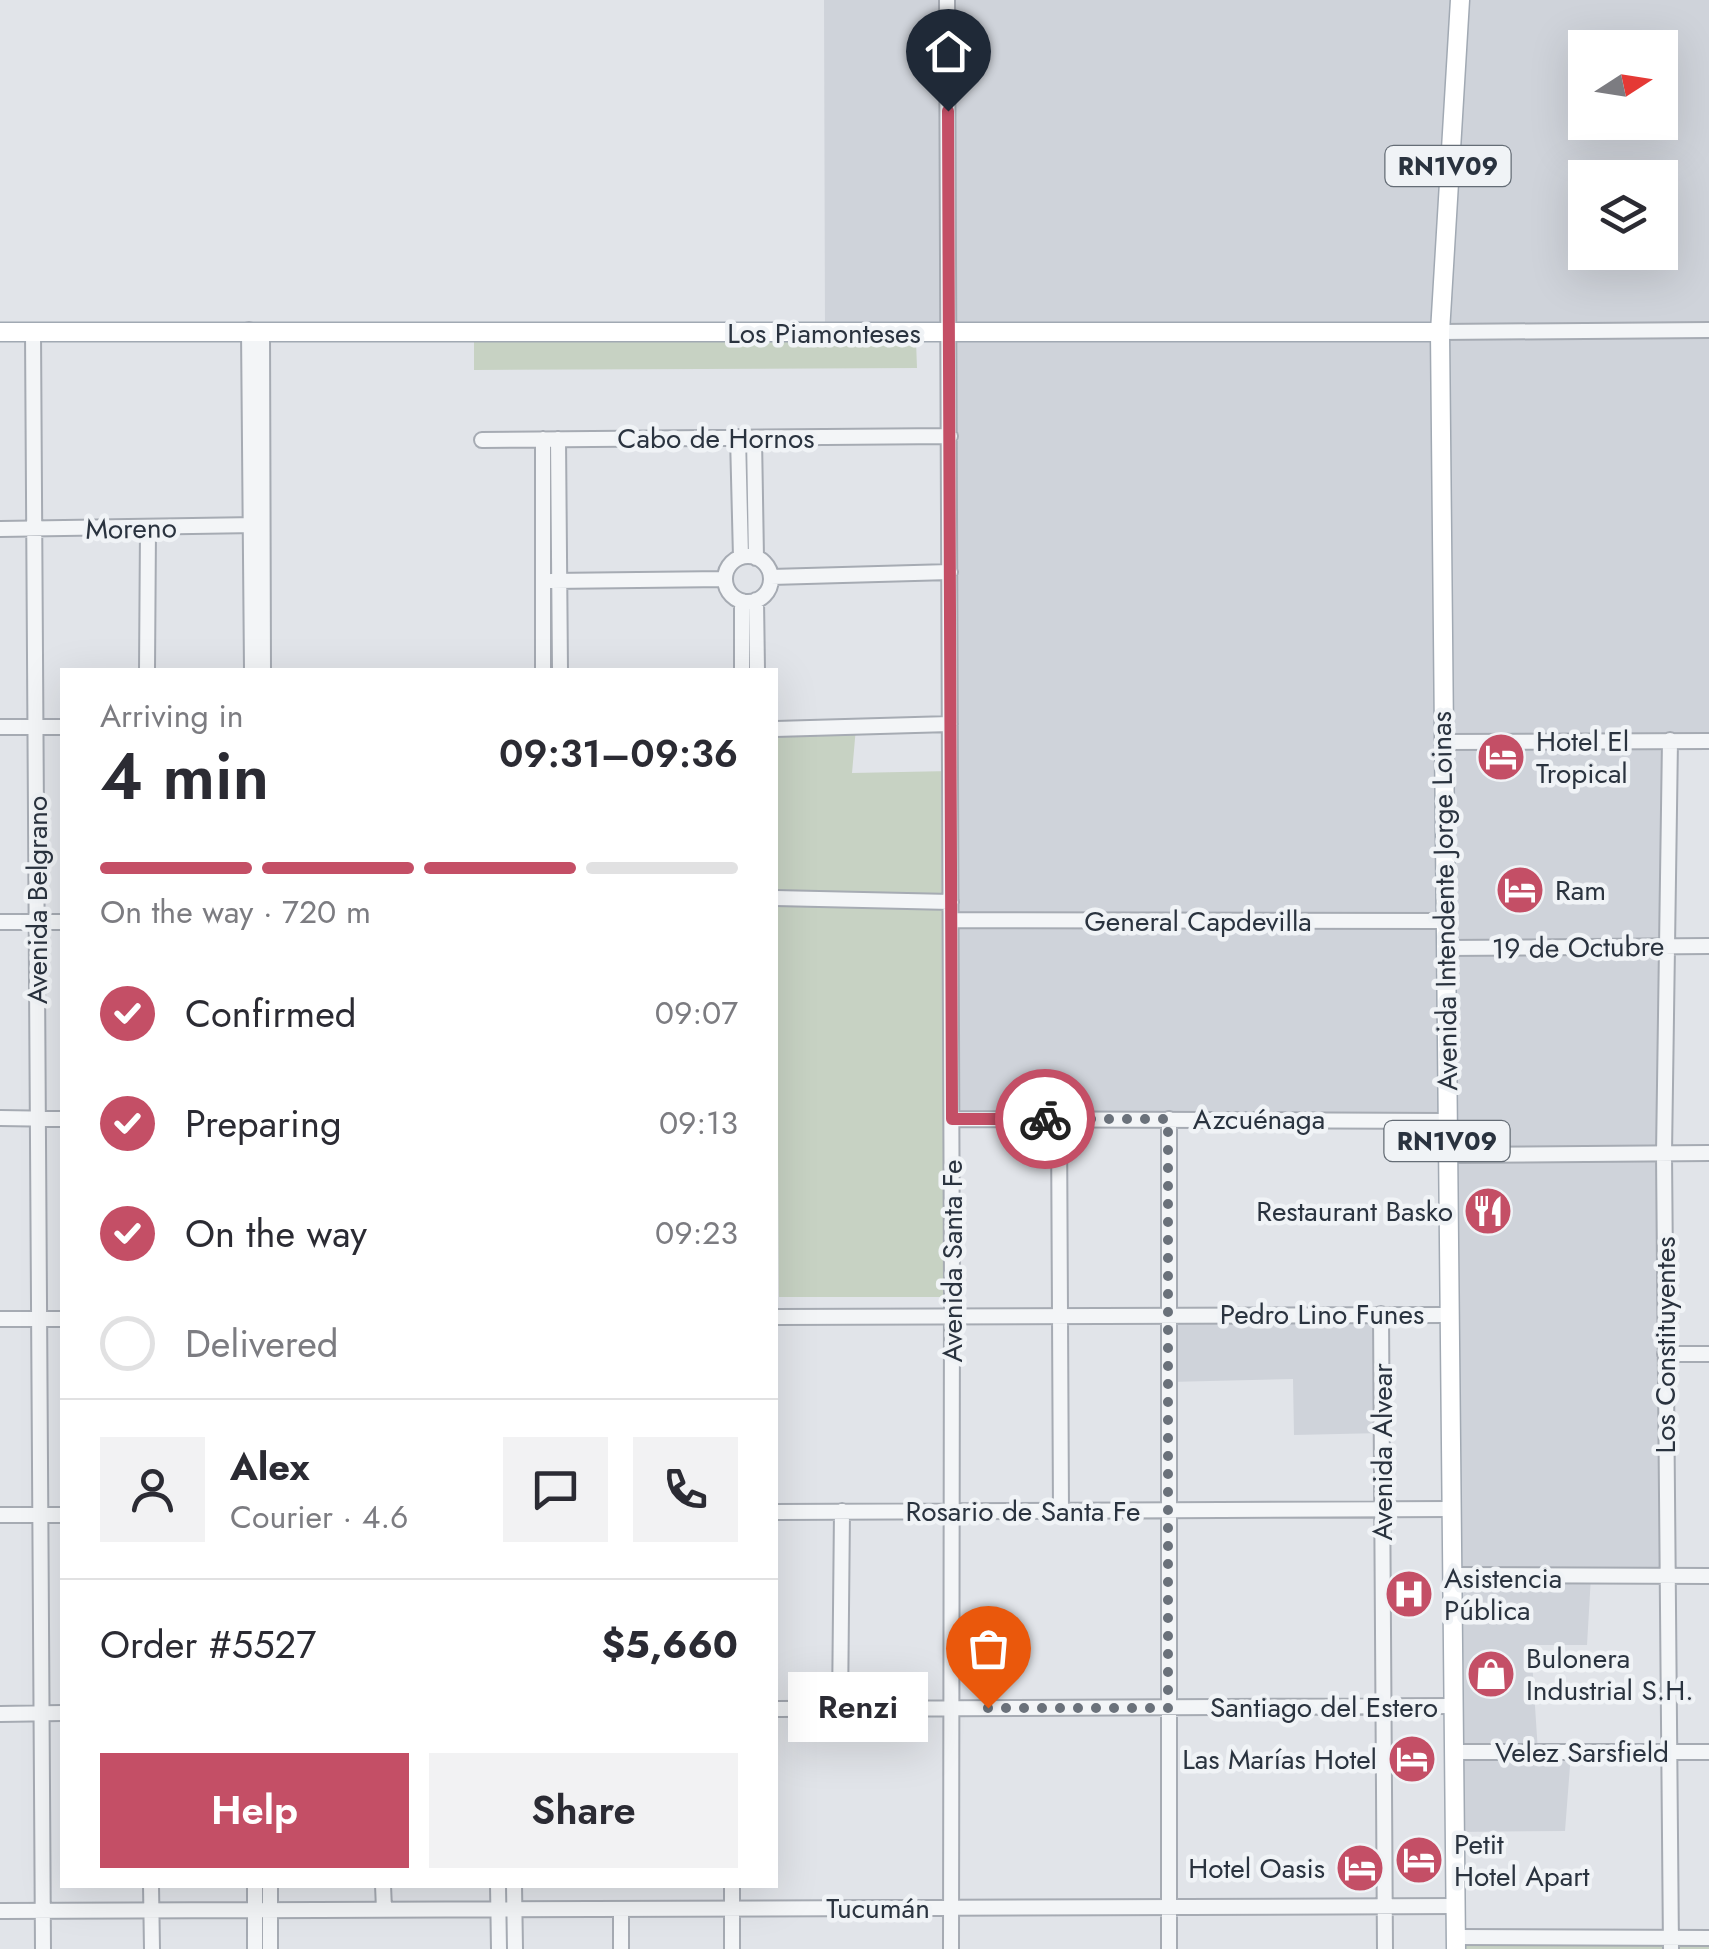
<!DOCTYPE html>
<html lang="en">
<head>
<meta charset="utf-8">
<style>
	:root { --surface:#fff; --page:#f2f2f3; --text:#2b2b33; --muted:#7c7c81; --line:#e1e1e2; --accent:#c44f66 }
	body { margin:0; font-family:Jost,sans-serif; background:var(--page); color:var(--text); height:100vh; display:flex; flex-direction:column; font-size:38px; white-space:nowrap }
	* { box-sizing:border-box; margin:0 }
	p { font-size:32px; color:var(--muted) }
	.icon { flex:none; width:55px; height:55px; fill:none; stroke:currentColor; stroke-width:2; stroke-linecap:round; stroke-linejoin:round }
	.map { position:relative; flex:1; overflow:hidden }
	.drawer { position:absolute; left:60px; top:668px; width:718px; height:1220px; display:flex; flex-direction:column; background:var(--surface); border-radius:0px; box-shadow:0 10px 40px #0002 }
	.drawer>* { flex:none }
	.needle { width:65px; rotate:78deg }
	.tools { position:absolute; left:1568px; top:30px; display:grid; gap:20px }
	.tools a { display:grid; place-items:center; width:110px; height:110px; border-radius:0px; background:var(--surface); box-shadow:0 10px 40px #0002; font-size:50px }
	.pin { position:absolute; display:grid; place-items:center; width:85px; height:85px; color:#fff; margin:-102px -42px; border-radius:50% 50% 50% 0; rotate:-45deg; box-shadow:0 0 10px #0007 }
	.pin .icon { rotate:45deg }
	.courier { position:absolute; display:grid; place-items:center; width:100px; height:100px; margin:-50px; border:8px solid #c44f66; border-radius:50%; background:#fff; color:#222; box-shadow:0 2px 12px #0007 }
	.bubble { position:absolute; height:70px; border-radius:0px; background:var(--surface); box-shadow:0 10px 40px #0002; font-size:32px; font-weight:600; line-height:70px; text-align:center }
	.headline em { font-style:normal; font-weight:600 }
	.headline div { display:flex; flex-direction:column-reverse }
	.headline { display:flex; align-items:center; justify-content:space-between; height:170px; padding:0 40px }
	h1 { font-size:65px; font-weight:600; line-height:75px }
	.bar { display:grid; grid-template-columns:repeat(4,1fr); gap:15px 10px; align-content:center; height:120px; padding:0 40px }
	.bar i { height:12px; border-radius:8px; background:var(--line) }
	.bar .on { background:var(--accent) }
	.bar p { grid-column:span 4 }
	.line { display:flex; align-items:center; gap:25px; padding:0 40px; border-top:2px solid var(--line) }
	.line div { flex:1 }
	.round { display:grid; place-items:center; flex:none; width:105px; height:105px; border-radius:0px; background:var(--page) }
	ol { padding:0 40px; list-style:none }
	li { display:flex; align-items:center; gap:30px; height:110px }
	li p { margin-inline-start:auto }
	li .icon { padding:10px; border-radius:50%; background:var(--accent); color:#fff; stroke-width:4 }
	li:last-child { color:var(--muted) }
	li i { width:55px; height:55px; border:5px solid var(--line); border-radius:50% }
	.action { display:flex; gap:20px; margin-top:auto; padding:20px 40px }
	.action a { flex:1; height:115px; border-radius:0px; background:var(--accent); color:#fff; font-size:40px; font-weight:600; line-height:115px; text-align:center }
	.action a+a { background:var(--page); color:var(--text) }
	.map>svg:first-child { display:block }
	.built { fill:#cfd3da; fill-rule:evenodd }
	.green { fill:#c7d2c3 }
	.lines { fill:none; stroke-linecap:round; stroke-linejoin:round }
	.minor-casing { stroke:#a6abb3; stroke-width:18 }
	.major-casing { stroke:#a1a9b3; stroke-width:21 }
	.minor { stroke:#f3f5f7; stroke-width:14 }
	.major { stroke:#fff; stroke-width:18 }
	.done { stroke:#6a717a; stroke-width:10; stroke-dasharray:0 18 }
	.route { stroke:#c44f66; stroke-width:12 }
	.labels { text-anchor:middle; stroke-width:9; stroke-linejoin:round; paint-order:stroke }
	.shield { fill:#f0f3f6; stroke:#656d76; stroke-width:2.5 }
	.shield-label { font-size:25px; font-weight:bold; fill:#2a333f }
	.street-label { font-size:28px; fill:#2a333f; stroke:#f0f3f6 }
	.poi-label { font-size:28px; fill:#2a333f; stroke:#f0f3f6; text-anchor:start }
</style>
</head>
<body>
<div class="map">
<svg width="1709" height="1949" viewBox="0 0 1709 1949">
	<rect width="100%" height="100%" fill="#e1e4e9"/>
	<path class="built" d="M824 0H1709V741L1671 740 1666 1576H1591L1587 1645H1531L1538 1752 1571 1753 1565 1831 1454 1832 1446 1121 952 1119 949 333H825ZM1585 48H1660V122H1585ZM1585 178H1660V252H1585Z
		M1169 1314H1381L1383 1433 1294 1435 1293 1379 1169 1382Z
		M1427 1578 1428 1609 1392 1610 1391 1579Z"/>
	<path class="green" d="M474 340 916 341 917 368 474 370Z
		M856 727 852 773 951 771V902L777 904 944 905 945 1297H779L775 729Z
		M1456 1937 1709 1938V1949H1456Z"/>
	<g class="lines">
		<g class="minor-casing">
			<path id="minor" d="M947 0 952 1289 951 1949
				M249 330 252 670
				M262 331 263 670
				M33 332 43 1949
				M1440 332 1709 330
				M738 437 741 557
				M754 438 756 558
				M558 439 560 670
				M482 440 950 436
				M0 529 259 525
				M725 579a23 23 0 1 1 46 0a23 23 0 1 1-46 0Z
				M771 577 950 572
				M551 581 725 579
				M756 600 757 670
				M742 601V670
				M147 670 148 529
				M543 670V439
				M0 727H62
				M775 729 950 724
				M1670 740 1664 1154 1671 1949
				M1443 742 1709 741
				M775 898 951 902
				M951 920 1445 921
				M0 922H62
				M1446 948 1709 946
				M0 1118 62 1119
				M952 1119 1447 1121
				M1059 1119 1061 1511
				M1169 1119V1949
				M1447 1155 1709 1153
				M1381 1314 1385 1949
				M775 1317 1448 1315
				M0 1319H62
				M1665 1354H1709
				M775 1512 1451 1509
				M0 1515H62
				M1452 1575 1709 1576
				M775 1709 1453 1706
				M840 1709 842 1511
				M0 1714 62 1713
				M1455 1752H1709
				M151 1885 152 1949
				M255 1885V1949
				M270 1885V1949
				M383 1885 384 1909
				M498 1885 499 1949
				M514 1885 515 1949
				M732 1885V1949
				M0 1911 1456 1906
				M1456 1937 1709 1938
				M621 1949V1909"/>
		</g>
		<g class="major-casing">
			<path id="major" d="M0 332H1440
				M1456 1949 1440 332 1460 0"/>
		</g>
		<use href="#minor" class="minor"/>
		<use href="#major" class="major"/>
	</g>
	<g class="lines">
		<path class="done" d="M988 1708H1168V1119H1045"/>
		<path class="route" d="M948 111 952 1119H1045"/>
	</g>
	<defs>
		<g id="hotel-disc" transform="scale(2.5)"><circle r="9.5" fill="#c44f66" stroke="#f0f3f6"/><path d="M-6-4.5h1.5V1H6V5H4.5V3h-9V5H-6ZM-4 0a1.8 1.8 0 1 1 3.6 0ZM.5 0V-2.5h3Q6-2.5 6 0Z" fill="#fff"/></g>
		<g id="restaurant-disc" transform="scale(2.5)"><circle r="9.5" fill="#c44f66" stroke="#f0f3f6"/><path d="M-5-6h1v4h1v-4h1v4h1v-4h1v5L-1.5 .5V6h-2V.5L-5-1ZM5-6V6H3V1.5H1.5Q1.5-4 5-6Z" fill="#fff"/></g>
		<g id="hospital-disc" transform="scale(2.5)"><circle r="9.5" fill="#c44f66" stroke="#f0f3f6"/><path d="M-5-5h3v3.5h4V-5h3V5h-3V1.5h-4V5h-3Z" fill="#fff"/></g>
		<g id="shop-disc" transform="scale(2.5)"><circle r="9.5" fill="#c44f66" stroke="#f0f3f6"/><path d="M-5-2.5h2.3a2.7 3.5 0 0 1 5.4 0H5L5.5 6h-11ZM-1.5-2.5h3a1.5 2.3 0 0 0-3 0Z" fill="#fff"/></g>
	</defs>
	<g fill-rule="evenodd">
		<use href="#hotel-disc" x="1501" y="757"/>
		<use href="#hotel-disc" x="1520" y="890"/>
		<use href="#restaurant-disc" x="1488" y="1211"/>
		<use href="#hospital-disc" x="1409" y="1594"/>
		<use href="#shop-disc" x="1491" y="1674"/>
		<use href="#hotel-disc" x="1412" y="1759"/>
		<use href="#hotel-disc" x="1419" y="1860"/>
		<use href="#hotel-disc" x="1360" y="1868"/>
	</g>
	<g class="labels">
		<g class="shield">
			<rect x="1385.5" y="146" width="125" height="40" rx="8"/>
			<rect x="1384.5" y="1121" width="125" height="40" rx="8"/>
		</g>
		<g class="shield-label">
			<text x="1448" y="175">RN1V09</text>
			<text x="1447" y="1150">RN1V09</text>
		</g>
		<g class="street-label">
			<text x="824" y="343">Los Piamonteses</text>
			<text x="716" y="448">Cabo de Hornos</text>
			<text transform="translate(131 528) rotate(-1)" y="10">Moreno</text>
			<text transform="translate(37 900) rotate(-90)" y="10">Avenida Belgrano</text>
			<text transform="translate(1444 901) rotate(-91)" y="10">Avenida Intendente Jorge Loinas</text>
			<text x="1198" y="931">General Capdevilla</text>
			<text transform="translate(1578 947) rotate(-1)" y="10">19 de Octubre</text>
			<text x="1259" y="1129">Azcuénaga</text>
			<text transform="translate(952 1261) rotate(-90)" y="10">Avenida Santa Fe</text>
			<text x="1322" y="1324">Pedro Lino Funes</text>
			<text transform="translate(1665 1345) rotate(-90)" y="10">Los Constituyentes</text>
			<text transform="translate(1382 1452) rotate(-90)" y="10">Avenida Alvear</text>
			<text x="1023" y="1521">Rosario de Santa Fe</text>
			<text x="1324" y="1717">Santiago del Estero</text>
			<text x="1582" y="1762">Velez Sarsfield</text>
			<text x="878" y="1918">Tucumán</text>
		</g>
		<g class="poi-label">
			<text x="1536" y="751">Hotel El<tspan x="1536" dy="32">Tropical</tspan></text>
			<text x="1555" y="900">Ram</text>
			<text x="1453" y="1221" text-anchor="end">Restaurant Basko</text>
			<text x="1444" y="1588">Asistencia<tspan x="1444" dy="32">Pública</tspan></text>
			<text x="1526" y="1668">Bulonera<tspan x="1526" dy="32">Industrial S.H.</tspan></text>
			<text x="1377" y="1769" text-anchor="end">Las Marías Hotel</text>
			<text x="1454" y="1854">Petit<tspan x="1454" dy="32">Hotel Apart</tspan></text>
			<text x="1325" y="1878" text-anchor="end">Hotel Oasis</text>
		</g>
	</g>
</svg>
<div class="tools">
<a><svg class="needle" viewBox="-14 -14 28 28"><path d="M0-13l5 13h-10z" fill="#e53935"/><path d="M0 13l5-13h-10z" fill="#7c7c81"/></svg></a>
<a><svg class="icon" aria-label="layers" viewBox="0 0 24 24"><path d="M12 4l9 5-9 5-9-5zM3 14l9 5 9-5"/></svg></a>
</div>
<div class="pin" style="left:988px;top:1708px;background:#ea580c"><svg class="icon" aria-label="bag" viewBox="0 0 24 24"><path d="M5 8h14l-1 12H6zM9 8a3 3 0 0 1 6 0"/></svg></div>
<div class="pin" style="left:948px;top:111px;background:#1f2937"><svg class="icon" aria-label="home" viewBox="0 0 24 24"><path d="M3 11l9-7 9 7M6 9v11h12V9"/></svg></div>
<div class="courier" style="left:1045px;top:1119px"><svg class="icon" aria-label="bike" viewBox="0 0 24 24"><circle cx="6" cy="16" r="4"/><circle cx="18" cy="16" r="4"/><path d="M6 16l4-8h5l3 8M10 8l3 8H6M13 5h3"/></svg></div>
<div class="bubble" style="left:788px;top:1672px;width:140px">Renzi</div>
<section class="drawer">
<div class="headline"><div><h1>4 min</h1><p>Arriving in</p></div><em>09:31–09:36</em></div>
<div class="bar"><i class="on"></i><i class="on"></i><i class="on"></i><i></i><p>On the way · 720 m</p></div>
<ol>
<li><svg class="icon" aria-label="check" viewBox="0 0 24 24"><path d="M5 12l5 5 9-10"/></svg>Confirmed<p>09:07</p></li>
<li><svg class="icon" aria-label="check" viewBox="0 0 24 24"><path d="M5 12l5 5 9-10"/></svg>Preparing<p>09:13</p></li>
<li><svg class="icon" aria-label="check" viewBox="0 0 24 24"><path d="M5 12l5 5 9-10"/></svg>On the way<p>09:23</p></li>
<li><i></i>Delivered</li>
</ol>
<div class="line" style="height:180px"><a class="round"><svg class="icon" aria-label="person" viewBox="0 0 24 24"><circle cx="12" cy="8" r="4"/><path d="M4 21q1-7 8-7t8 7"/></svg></a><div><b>Alex</b><p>Courier · 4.6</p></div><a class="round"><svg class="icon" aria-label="chat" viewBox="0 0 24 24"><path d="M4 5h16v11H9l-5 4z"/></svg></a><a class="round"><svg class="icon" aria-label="phone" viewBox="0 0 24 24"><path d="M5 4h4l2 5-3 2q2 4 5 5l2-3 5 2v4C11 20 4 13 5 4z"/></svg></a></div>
<div class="line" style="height:130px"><div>Order #5527</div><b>$5,660</b></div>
<div class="action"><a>Help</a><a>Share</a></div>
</section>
</div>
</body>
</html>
